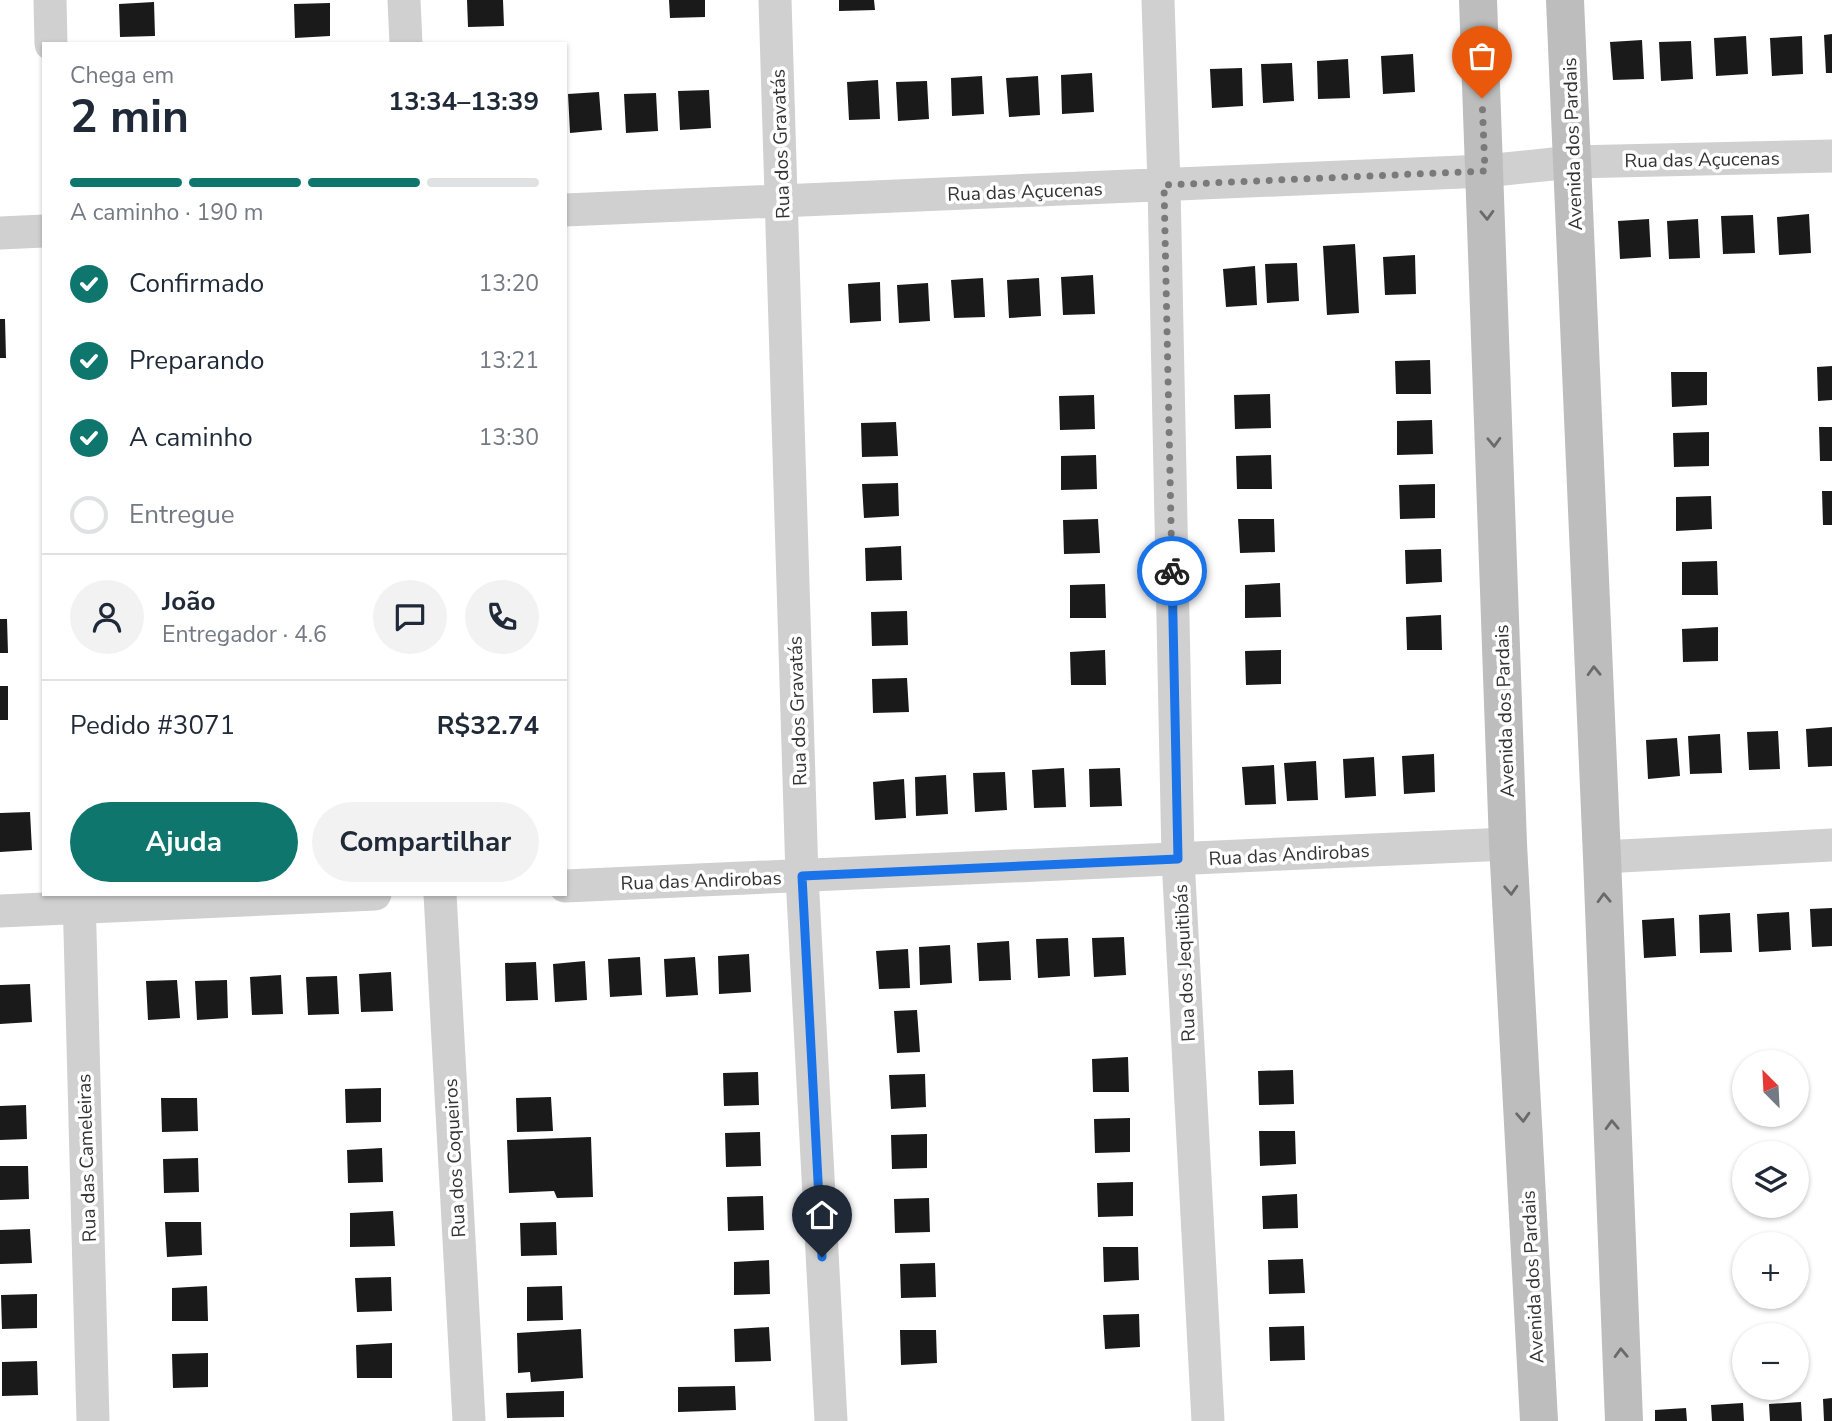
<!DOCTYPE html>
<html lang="pt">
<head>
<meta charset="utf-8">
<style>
	:root { --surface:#fff; --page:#f2f2f3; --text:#1f2937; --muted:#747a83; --line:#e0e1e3; --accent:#0f766e }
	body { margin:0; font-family:"Nunito Sans",sans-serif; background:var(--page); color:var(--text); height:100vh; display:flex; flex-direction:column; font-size:26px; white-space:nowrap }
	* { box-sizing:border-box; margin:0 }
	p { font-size:23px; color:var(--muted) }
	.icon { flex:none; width:38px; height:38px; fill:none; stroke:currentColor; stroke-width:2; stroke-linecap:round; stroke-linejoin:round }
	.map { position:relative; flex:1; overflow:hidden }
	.sheet { position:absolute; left:42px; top:42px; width:525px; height:854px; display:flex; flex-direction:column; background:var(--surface); border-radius:0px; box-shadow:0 2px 5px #0004 }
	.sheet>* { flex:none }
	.needle { width:46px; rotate:336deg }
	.controls { position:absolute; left:1732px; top:1050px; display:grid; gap:14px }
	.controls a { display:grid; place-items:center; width:77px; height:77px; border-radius:50%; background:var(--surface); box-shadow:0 2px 5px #0004; font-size:35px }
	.pin { position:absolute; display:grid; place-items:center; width:60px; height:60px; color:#fff; margin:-72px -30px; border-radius:50% 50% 50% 0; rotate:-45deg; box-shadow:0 0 7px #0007 }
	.pin .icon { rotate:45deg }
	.courier { position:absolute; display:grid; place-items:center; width:70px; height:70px; margin:-35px; border:5px solid #1a73e8; border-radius:50%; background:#fff; color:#222; box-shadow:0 2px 9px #0007 }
	.head em { font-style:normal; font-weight:700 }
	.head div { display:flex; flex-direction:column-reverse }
	.head { display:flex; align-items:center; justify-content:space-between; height:119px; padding:0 28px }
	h1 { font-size:46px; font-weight:700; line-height:52px }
	.bar { display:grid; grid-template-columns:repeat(4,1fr); gap:10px 7px; align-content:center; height:84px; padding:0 28px }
	.bar i { height:9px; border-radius:5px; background:var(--line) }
	.bar .active { background:var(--accent) }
	.bar p { grid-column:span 4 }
	.line { display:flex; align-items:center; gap:18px; padding:0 28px; border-top:2px solid var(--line) }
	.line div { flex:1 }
	.round { display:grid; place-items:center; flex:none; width:74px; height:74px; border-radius:37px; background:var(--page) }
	ol { padding:0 28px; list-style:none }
	li { display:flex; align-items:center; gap:21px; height:77px }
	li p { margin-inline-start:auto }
	li .icon { padding:7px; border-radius:50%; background:var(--accent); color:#fff; stroke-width:4 }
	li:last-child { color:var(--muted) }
	li i { width:38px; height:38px; border:4px solid var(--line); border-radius:50% }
	.button { display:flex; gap:14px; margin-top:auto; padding:14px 28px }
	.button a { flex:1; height:80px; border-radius:42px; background:var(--accent); color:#fff; font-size:28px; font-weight:700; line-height:80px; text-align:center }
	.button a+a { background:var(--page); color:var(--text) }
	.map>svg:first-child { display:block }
	.building { fill:#1a1a1a }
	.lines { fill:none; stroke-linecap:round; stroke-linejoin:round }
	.street { stroke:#d0d0d0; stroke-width:33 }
	.secondary { stroke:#bdbdbd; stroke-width:38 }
	.oneway { stroke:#6a6a6a }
	.done { stroke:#7a7a7a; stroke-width:7; stroke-dasharray:0 12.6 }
	.route { stroke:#1a73e8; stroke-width:9 }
	.labels { text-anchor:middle; stroke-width:7; stroke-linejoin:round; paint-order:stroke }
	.street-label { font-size:19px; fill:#333; stroke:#fff }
</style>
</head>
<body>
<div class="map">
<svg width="1832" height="1421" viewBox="0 0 1832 1421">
	<rect width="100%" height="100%" fill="#fff"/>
	<path class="building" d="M467 0H503L504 26 468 27Z
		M669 0H705V17L670 18Z
		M839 0H874L875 10 839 11Z
		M154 2 155 36 120 37 119 4Z
		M330 3V36L295 38 294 4Z
		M1832 34V73H1826L1824 35Z
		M1746 36 1748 74 1716 76 1714 38Z
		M1802 36 1803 74 1772 76 1770 38Z
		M1642 40 1644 79 1613 80 1610 42Z
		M1691 41 1693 79 1661 81 1659 42Z
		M1413 54 1415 92 1383 94 1381 56Z
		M1348 59 1350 98 1318 99 1317 61Z
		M1292 63 1294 101 1263 103 1261 64Z
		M1242 68 1243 106 1212 108 1210 69Z
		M1092 73 1094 112 1062 114 1061 75Z
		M982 76 984 114 952 116 951 78Z
		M1038 76 1040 115 1009 117 1006 78Z
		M878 80 880 119 849 120 847 82Z
		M927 81 929 119 898 121 896 82Z
		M709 90 711 128 680 130 678 91Z
		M599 92 602 130 570 133 568 94Z
		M656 93 658 131 626 133 624 94Z
		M1809 214 1811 253 1779 255 1777 217Z
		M1753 215 1755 253 1723 254 1721 216Z
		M1649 219 1651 257 1620 259 1618 221Z
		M1698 219 1700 258 1669 259 1667 221Z
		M1355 244 1359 313 1327 315 1323 246Z
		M1415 255 1416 294 1385 295 1383 257Z
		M1297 263 1299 301 1267 303 1265 264Z
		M1255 266 1257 305 1226 307 1223 269Z
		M1093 275 1095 314 1063 315 1061 277Z
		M983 278 985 317 954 318 951 280Z
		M1039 278 1041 316 1009 318 1007 280Z
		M880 282 881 321 850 323 848 284Z
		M928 283 930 321 899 323 897 285Z
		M0 319H5L6 358H0Z
		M1430 360 1431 394H1396L1395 361Z
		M1832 366V400L1818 401 1817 367Z
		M1671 372H1707V405L1672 407Z
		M1270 394 1271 428 1235 429 1234 395Z
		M1094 395 1095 429 1060 430 1059 396Z
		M1432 420 1433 454 1397 455V421Z
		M896 422 898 456 862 457 861 423Z
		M1819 427H1832V461H1820Z
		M1709 432V466L1674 467 1673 433Z
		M1096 455 1097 489 1061 490V456Z
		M1271 455 1272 489H1237L1236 456Z
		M898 483 899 516 864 518 862 484Z
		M1435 484V518L1400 519 1399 485Z
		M1822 491H1832V525H1823Z
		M1711 496 1712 529 1676 531V497Z
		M1098 519 1100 553 1064 554 1063 520Z
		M1238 519H1274L1275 552 1240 553Z
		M901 546 902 580 866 581 865 548Z
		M1441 549 1442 582 1406 584 1405 550Z
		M1717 561 1718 595H1682V562Z
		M1280 583 1281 617 1245 618V585Z
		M1105 584 1106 618H1070V585Z
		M907 611 908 645 872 646 871 612Z
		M1441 615 1442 650H1407L1406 617Z
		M0 619H7L8 653H0Z
		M1718 627V661L1683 662 1682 629Z
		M1105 650 1106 685H1071L1070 652Z
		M1281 650V684L1246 685 1245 651Z
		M907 678 909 712 873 713 872 679Z
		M0 686H8V720H0Z
		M1832 727V766L1808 767 1806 729Z
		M1778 731 1780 769 1749 770 1747 732Z
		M1720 734 1722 773 1690 774 1688 736Z
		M1677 738 1680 776 1648 779 1646 740Z
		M1434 754 1435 792 1404 794 1402 756Z
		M1374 757 1376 796 1345 798 1343 759Z
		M1316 761 1318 800 1287 801 1284 763Z
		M1274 765 1276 804 1245 805 1242 767Z
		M1064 768 1066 807 1034 808 1032 770Z
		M1120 768 1122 806 1090 807 1089 769Z
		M1005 772 1007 810 975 812 973 773Z
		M946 775 948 814 916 816 915 777Z
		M904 779 906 818 875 820 873 782Z
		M30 812 32 850 0 852V813Z
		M1832 908V946L1812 947 1810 909Z
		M1789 912 1791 950 1759 952 1757 914Z
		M1730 913 1732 952 1700 953 1699 915Z
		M1674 918 1676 956 1644 958 1642 920Z
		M1124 937 1126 975 1094 977 1092 938Z
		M1068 938 1070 976 1038 978 1036 939Z
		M1009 941 1011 980 979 981 977 943Z
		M950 945 952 983 920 985 919 947Z
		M908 949 910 988 879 989 876 951Z
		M749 954 751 992 719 994 718 956Z
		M640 957 642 995 610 997 608 959Z
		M695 957 698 995 666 997 664 959Z
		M585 961 587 1000 555 1002 553 964Z
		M536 962 538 1000 506 1001 505 963Z
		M391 972 393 1011 361 1012 359 974Z
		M281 975 283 1014 252 1015 250 977Z
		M337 976 339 1014 308 1015 306 977Z
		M177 980 180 1018 148 1020 146 981Z
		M227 980 228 1018 197 1020 195 981Z
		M30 984 32 1022 0 1024V985Z
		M917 1010 920 1052 897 1053 894 1011Z
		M1128 1057 1129 1092H1093L1092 1059Z
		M1293 1070 1294 1104 1259 1105 1258 1071Z
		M758 1072 759 1105 724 1106 723 1073Z
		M925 1074 926 1107 891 1109 889 1075Z
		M381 1088V1122L346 1123 345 1089Z
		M551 1097 553 1131 517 1132 516 1098Z
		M161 1098H197L198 1131 162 1132Z
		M26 1105 27 1139 0 1140V1106Z
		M1130 1118V1152L1095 1153 1094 1119Z
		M1259 1131H1295L1296 1164 1260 1166Z
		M760 1132 761 1166 726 1167 725 1133Z
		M927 1134V1168L892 1169 891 1135Z
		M591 1137 593 1197 557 1198 554 1191 509 1193 507 1140Z
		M382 1148 383 1182 348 1183 347 1150Z
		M198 1158 199 1192 164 1193 163 1159Z
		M0 1166H28L29 1199 0 1200Z
		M1133 1182V1216L1098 1217 1097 1183Z
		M1297 1194 1298 1228 1263 1229 1262 1196Z
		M763 1196 764 1230 728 1231 727 1197Z
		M929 1198 930 1232 895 1233 894 1199Z
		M393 1211 395 1246 350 1247V1213Z
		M165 1222H201L202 1255 167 1257Z
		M556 1222 557 1255 521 1256 520 1223Z
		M30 1229 32 1263 0 1264V1230Z
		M1103 1247H1138L1139 1280 1104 1282Z
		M1303 1259 1305 1293 1269 1294 1268 1260Z
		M769 1260 770 1294 734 1295V1262Z
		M935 1263 936 1297 901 1298 900 1264Z
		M391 1277 392 1311 357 1312 355 1278Z
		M207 1286 208 1321H172V1288Z
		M562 1286 563 1320 527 1321V1287Z
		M37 1294V1328L2 1329 1 1295Z
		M1139 1314 1140 1347 1105 1349 1103 1315Z
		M1304 1326 1305 1360 1270 1361 1269 1327Z
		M769 1327 771 1361 735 1362 734 1329Z
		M581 1329 583 1378 531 1382 530 1372 518 1373 517 1333Z
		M900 1330H936L937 1363 901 1365Z
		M392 1343V1378H357L356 1345Z
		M208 1353V1387L173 1388 172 1354Z
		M37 1361 38 1395 2 1396V1362Z
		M735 1386 736 1410 678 1412V1387Z
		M564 1391V1417L507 1418 506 1393Z
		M1832 1398V1421H1824L1823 1399Z
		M1801 1402 1802 1421H1770L1769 1404Z
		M1743 1403 1744 1421H1712L1711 1405Z
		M1686 1408 1687 1421H1655V1410Z"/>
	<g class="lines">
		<path class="street" d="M50 0 51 44
			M404 0 406 44
			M775 0 802 876 831 1421
			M1158 0 1164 185 1178 859 1208 1421
			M565 210 1485 171 1572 162 1832 156
			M0 233 44 231
			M1602 857 1832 845
			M565 886 1508 844
			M79 894 93 1421
			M440 894 469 1421
			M0 911 375 894"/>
		<path class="secondary" d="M1478 0 1508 844 1539 1421
			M1565 0 1602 857 1624 1421"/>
	</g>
	<defs><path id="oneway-chevron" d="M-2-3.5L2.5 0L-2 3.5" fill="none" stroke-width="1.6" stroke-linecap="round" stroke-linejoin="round" transform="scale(1.75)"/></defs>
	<g class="oneway">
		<use href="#oneway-chevron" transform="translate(1487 215) rotate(88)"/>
		<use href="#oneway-chevron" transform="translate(1494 442) rotate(88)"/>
		<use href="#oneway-chevron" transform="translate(1594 671) rotate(-92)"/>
		<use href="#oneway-chevron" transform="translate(1511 890) rotate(87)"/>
		<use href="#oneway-chevron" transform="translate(1604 898) rotate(-92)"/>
		<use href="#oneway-chevron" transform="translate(1523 1117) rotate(87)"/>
		<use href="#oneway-chevron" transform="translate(1612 1125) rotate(-92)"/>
		<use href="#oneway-chevron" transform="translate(1621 1353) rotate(-92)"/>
	</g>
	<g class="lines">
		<path class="done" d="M1172 571 1164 185 1485 171 1482 98"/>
		<path class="route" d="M822 1257 802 876 1178 859 1172 571"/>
	</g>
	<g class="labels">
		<g class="street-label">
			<text transform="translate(780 144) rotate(-92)" y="7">Rua dos Gravatás</text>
			<text transform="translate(1572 144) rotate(-92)" y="7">Avenida dos Pardais</text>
			<text transform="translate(1702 159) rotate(-1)" y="7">Rua das Açucenas</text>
			<text transform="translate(1025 191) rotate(-2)" y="7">Rua das Açucenas</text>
			<text transform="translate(797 711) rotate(-92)" y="7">Rua dos Gravatás</text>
			<text transform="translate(1504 711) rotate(-92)" y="7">Avenida dos Pardais</text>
			<text transform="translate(1289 854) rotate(-3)" y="7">Rua das Andirobas</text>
			<text transform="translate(701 880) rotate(-2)" y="7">Rua das Andirobas</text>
			<text transform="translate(1184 963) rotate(-93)" y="7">Rua dos Jequitibás</text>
			<text transform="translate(86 1158) rotate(-92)" y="7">Rua das Cameleiras</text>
			<text transform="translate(454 1158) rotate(-93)" y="7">Rua dos Coqueiros</text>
			<text transform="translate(1532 1277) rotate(-93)" y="7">Avenida dos Pardais</text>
		</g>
	</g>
</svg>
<div class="controls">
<a><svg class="needle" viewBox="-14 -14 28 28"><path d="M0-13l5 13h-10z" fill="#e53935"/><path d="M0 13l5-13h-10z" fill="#747a83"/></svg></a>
<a><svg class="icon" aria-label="layers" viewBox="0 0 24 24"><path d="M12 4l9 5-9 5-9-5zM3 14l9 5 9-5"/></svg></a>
<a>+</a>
<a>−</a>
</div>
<div class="pin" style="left:1482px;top:98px;background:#ea580c"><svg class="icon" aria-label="bag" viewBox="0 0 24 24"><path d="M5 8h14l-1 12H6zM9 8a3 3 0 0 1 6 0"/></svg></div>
<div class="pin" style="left:822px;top:1257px;background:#1f2937"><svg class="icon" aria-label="home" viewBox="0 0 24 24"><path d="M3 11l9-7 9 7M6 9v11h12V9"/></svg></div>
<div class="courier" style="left:1172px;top:571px"><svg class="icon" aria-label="bike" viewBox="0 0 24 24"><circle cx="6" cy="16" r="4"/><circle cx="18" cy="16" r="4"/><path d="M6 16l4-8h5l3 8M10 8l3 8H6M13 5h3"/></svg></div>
<section class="sheet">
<div class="head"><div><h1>2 min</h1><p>Chega em</p></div><em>13:34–13:39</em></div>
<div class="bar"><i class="active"></i><i class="active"></i><i class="active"></i><i></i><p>A caminho · 190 m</p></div>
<ol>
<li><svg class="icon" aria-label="check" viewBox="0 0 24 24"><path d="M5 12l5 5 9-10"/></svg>Confirmado<p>13:20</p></li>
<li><svg class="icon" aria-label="check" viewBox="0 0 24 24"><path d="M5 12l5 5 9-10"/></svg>Preparando<p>13:21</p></li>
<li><svg class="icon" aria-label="check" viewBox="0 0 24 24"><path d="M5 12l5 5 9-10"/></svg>A caminho<p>13:30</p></li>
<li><i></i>Entregue</li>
</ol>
<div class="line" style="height:126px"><a class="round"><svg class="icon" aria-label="person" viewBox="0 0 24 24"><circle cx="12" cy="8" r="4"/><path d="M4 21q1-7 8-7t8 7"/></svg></a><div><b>João</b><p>Entregador · 4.6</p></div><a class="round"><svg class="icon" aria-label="chat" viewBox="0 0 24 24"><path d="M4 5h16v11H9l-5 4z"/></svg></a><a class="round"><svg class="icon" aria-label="phone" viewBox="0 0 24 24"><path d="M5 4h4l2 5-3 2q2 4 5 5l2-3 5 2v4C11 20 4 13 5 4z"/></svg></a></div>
<div class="line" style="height:91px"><div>Pedido #3071</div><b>R$32.74</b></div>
<div class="button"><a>Ajuda</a><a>Compartilhar</a></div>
</section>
</div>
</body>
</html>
